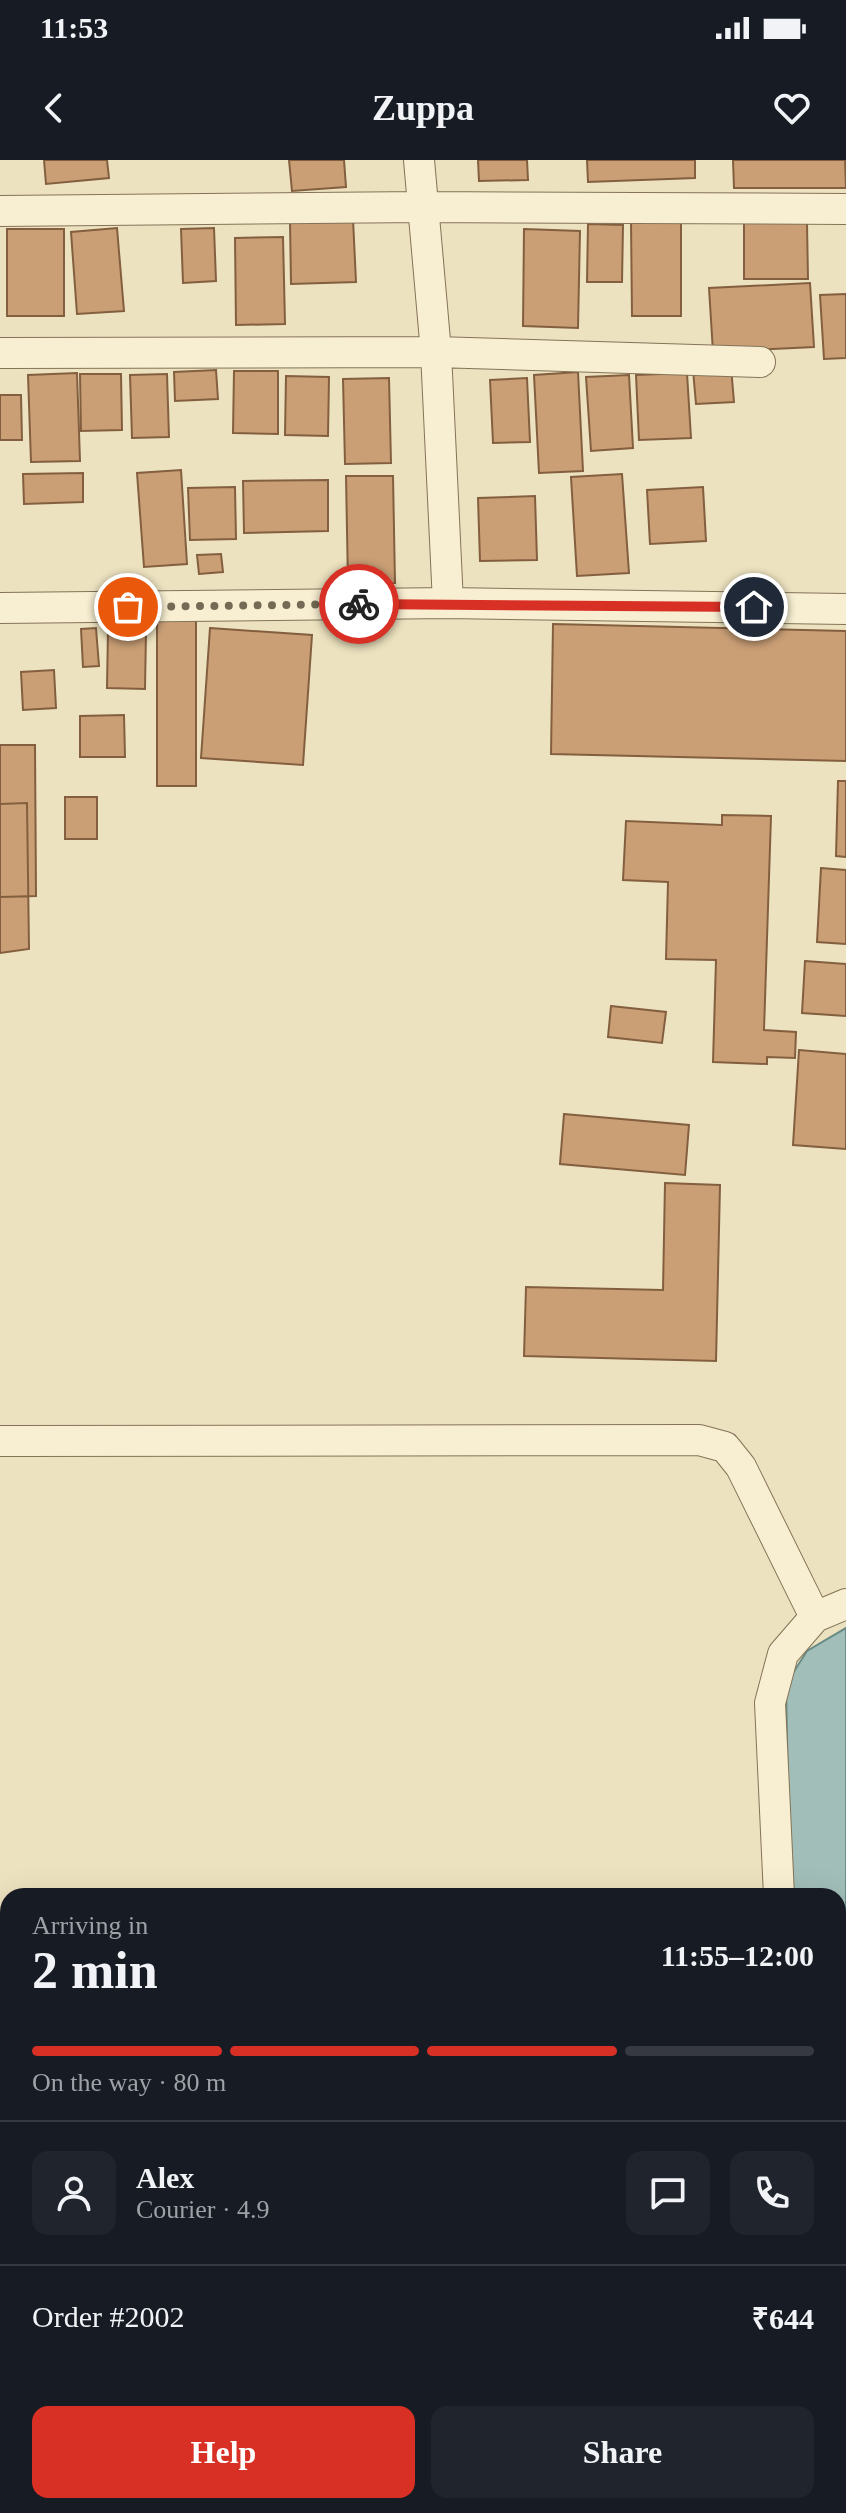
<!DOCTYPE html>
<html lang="en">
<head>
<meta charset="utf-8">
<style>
	:root { --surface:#171b24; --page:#20242c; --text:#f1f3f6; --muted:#9ea1a6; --line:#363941; --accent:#d93025 }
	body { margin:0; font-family:"Times New Roman",serif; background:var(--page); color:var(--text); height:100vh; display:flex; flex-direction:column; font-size:30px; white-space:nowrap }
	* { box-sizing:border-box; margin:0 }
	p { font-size:26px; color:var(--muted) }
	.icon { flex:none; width:44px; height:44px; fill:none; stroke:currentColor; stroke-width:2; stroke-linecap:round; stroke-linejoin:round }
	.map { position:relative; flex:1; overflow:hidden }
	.side { position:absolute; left:0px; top:1728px; width:846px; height:626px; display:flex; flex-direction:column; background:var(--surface); border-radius:24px 24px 0 0; box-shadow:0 8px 32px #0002 }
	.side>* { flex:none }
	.pin { position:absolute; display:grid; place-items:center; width:68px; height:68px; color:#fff; margin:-34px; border:4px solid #fff; border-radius:50%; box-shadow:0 2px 8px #0007 }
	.courier { position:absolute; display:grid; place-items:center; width:80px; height:80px; margin:-40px; border:6px solid #d93025; border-radius:50%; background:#fff; color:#222; box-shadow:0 2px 10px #0007 }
	.overview em { font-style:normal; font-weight:700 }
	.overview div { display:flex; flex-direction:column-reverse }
	.overview { display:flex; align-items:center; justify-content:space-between; height:136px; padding:0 32px }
	h1 { font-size:52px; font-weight:700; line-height:60px }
	.bar { display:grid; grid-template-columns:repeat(4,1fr); gap:12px 8px; align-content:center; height:96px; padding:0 32px }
	.bar i { height:10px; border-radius:6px; background:var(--line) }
	.bar .on { background:var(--accent) }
	.bar p { grid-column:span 4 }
	.line { display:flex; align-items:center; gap:20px; padding:0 32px; border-top:2px solid var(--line) }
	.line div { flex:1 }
	.round { display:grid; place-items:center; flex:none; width:84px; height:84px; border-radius:16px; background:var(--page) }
	.primary-button { display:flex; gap:16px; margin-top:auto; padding:16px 32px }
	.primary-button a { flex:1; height:92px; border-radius:16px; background:var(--accent); color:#fff; font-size:32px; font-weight:700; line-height:92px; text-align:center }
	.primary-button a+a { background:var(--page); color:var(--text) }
	.status { display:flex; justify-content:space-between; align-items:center; height:56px; padding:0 40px; background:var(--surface); direction:ltr }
	.status svg { height:22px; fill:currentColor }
	header { display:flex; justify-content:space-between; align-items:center; height:104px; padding:0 32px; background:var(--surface); font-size:36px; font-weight:700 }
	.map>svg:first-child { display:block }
	.water { fill:#a2beb8; stroke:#6a8c86; stroke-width:2 }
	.building { fill:#ca9f76; stroke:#835f3f; stroke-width:2 }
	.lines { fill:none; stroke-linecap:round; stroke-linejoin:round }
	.street-casing { stroke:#847358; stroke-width:32 }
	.street { stroke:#f8efd2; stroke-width:30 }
	.done { stroke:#746a55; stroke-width:8; stroke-dasharray:0 14.4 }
	.route { stroke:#d93025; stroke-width:10 }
</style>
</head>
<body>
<div class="status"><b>11:53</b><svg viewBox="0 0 49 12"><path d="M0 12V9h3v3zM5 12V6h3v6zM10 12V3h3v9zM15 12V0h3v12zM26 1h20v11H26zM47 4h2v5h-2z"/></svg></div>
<header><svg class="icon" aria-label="back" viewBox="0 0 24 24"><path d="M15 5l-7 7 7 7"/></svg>Zuppa<svg class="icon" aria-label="heart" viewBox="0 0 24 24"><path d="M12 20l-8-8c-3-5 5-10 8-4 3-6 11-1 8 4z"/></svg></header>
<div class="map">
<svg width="846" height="2353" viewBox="0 0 846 2353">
	<rect width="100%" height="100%" fill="#ece2bf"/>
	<path class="water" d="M846 1468V1808H838V1736H790L786 1524 807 1491Z"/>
	<path class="building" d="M44 0H107L109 18 46 24Z
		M289 0H344L346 27 292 31Z
		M478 0H527L528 20 479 21Z
		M587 0H695V18L588 22Z
		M733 0H845L846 28H734Z
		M353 59 356 122 291 124 290 61Z
		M631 61 681 62V156H632Z
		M744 62 807 63 808 119H744Z
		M588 64 623 65 622 122H587Z
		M117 68 124 151 77 154 71 72Z
		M214 68 216 121 183 123 181 69Z
		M7 69H64V156H7Z
		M524 69 580 71 578 168 523 166Z
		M283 77 285 164 236 165 235 78Z
		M810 123 814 187 713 192 709 128Z
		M846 134V198L824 199 820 135Z
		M731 207 734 242 696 244 693 210Z
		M216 210 218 239 175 241 174 212Z
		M234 211H278V274L233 273Z
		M578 212 583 311 539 313 534 215Z
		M77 213 80 301 31 302 28 215Z
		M687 213 691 278 639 280 636 215Z
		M80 214H121L122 270 81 271Z
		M167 214 169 277 132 278 130 215Z
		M629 215 633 288 591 291 586 217Z
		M286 216 329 217 328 276 285 275Z
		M389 218 391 303 345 304 343 219Z
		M527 218 530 282 493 283 490 220Z
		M0 235H21L22 280H0Z
		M181 310 187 404 144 407 137 313Z
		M83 313V342L24 344 23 314Z
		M622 314 629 413 577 416 571 317Z
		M346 316H393L395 423 348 424Z
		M328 320V371L244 373 243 321Z
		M235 327 236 379 190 380 188 328Z
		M703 327 706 381 650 384 647 330Z
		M535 336 537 400 480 401 478 338Z
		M221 394 223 412 199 414 197 395Z
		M157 457 196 458V626H157Z
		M553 464 846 471V601L551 594Z
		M96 468 99 506 83 507 81 469Z
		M210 468 312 475 303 605 201 598Z
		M108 470 146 471 145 529 107 528Z
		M54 510 56 548 23 550 21 512Z
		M124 555 125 597H80V556Z
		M0 585H35L36 736 0 737Z
		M838 621H846V697L836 696Z
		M65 637H97V679H65Z
		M27 643 29 789 0 793V644Z
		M722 655 771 656 764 870 796 872 795 898 767 897V904L713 902 716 800 666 799 668 722 623 720 626 661 722 665Z
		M821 708 846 710V784L817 782Z
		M805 801 846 804V856L802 853Z
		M611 846 666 852 662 883 608 877Z
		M799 890 846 894V989L793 985Z
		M564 954 689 965 685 1015 560 1004Z
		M665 1023 720 1025 716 1201 524 1196 526 1127 663 1130Z
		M846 1999V2065L838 2066V2000Z
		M846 2238V2304L838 2305V2239Z
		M594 2346H630V2353H595Z
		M697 2346H729L730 2353H698Z"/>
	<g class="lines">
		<g class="street-casing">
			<path id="street" d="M419 0 436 192 448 443
				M0 51 422 47 846 49
				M0 193 436 192 760 202
				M0 448 448 443 846 449
				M0 1281 699 1280 725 1287 741 1307 815 1457
				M779 1736 770 1543 783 1494 815 1457 846 1444"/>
		</g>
		<use href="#street" class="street"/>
	</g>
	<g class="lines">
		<path class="done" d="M128 447 359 444"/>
		<path class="route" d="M359 444 754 447"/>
	</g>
</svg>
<div class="pin" style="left:128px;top:447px;background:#ea580c"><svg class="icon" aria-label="bag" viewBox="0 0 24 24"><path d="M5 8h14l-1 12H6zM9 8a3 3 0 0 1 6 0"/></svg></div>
<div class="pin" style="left:754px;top:447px;background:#1f2937"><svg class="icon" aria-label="home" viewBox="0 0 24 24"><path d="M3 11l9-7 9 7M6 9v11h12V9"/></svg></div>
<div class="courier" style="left:359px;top:444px"><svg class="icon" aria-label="bike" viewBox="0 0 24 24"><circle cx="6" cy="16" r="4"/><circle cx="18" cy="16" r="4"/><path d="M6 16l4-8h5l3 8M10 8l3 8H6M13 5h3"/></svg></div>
<section class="side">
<div class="overview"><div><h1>2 min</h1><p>Arriving in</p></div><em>11:55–12:00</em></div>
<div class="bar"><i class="on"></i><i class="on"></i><i class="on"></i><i></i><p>On the way · 80 m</p></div>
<div class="line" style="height:144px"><a class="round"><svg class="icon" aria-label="person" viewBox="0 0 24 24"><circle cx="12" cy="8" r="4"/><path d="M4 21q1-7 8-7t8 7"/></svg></a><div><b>Alex</b><p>Courier · 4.9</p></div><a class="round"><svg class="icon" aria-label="chat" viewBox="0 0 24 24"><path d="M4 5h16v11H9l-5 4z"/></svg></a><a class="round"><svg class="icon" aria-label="phone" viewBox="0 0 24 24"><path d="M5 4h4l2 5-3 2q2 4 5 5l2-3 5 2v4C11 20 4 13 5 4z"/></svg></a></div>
<div class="line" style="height:104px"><div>Order #2002</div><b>₹644</b></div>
<div class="primary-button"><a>Help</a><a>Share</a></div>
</section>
</div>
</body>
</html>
